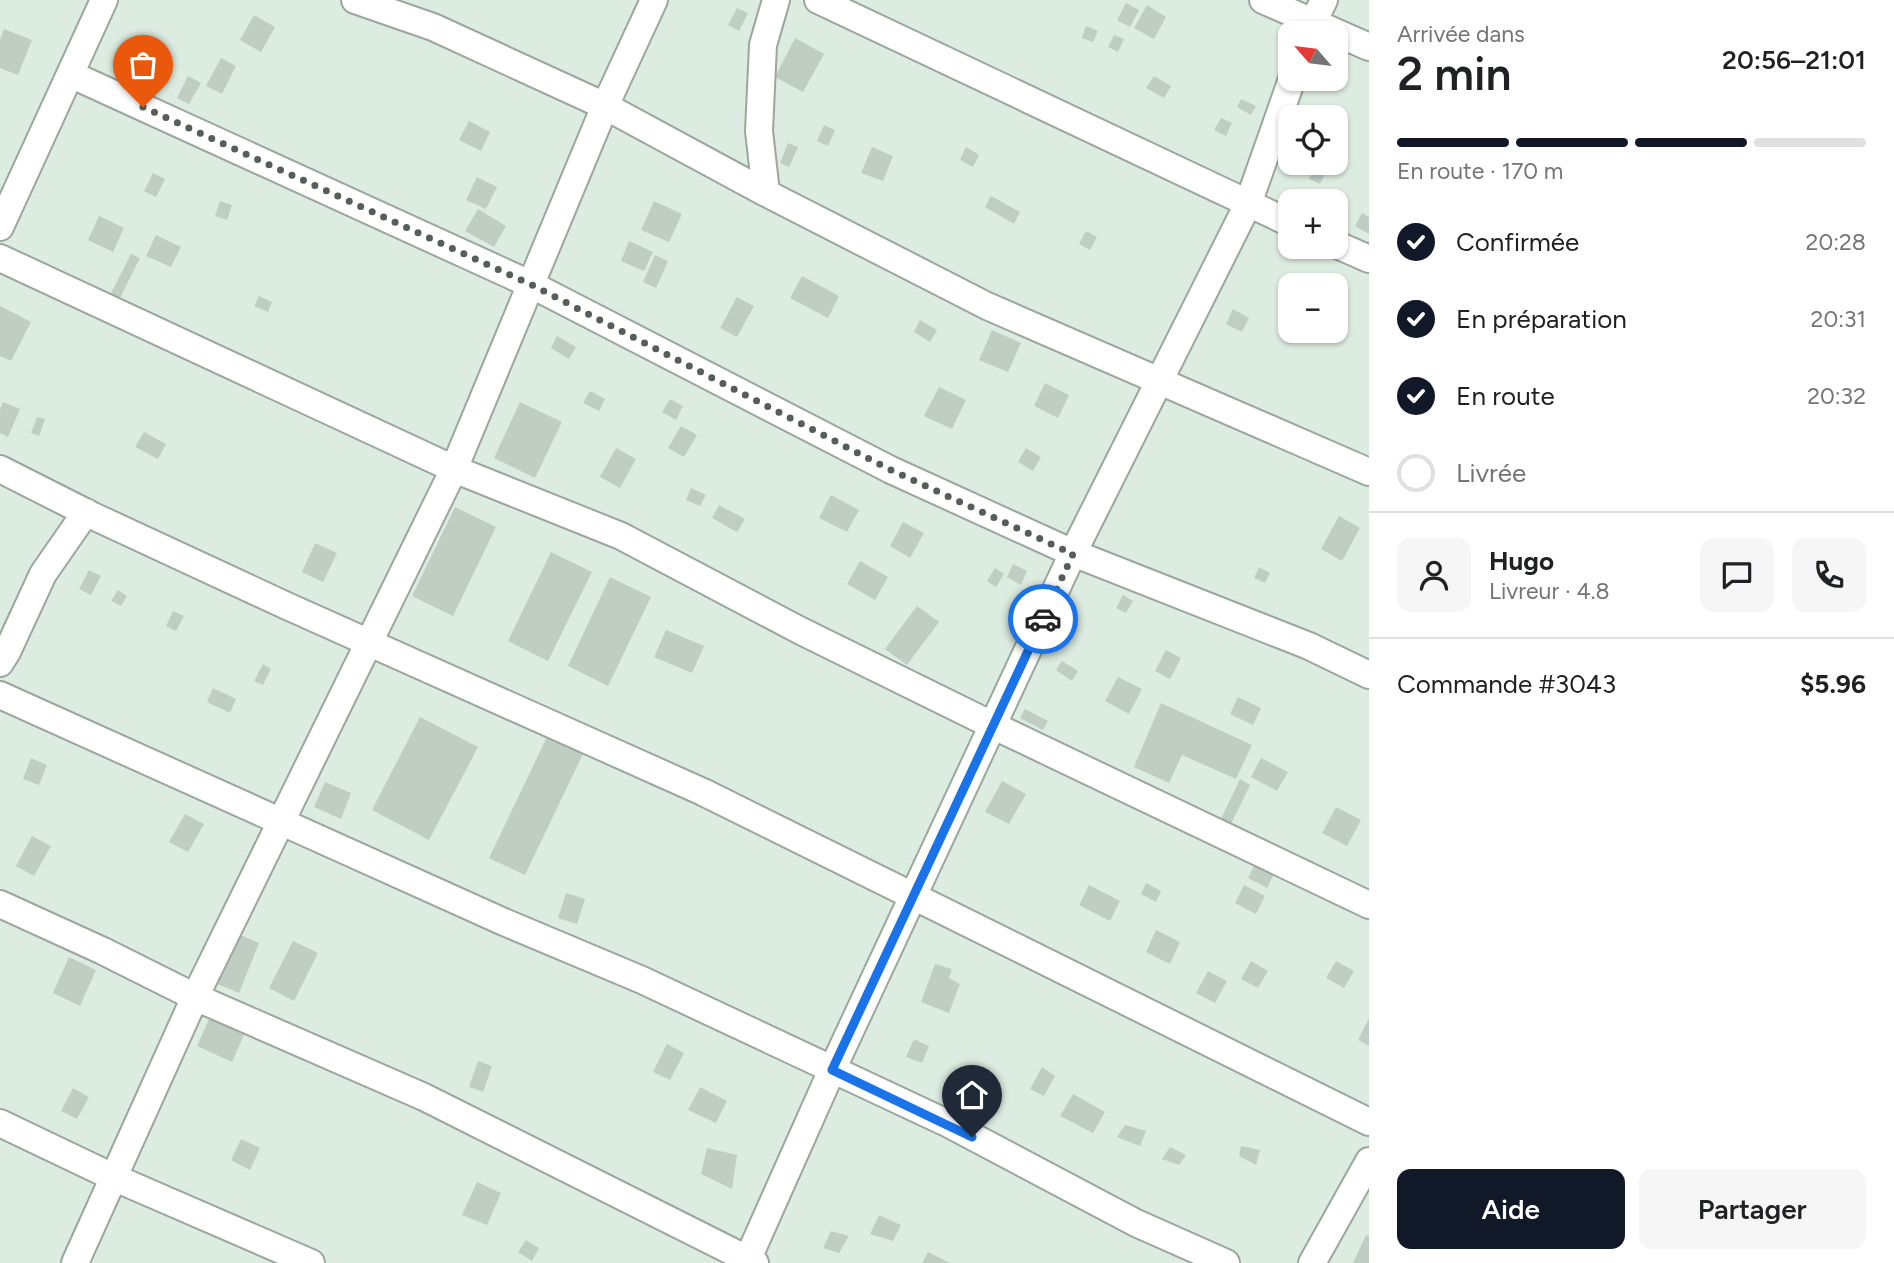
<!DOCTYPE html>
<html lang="fr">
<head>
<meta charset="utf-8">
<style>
	:root { --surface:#fff; --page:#f6f6f6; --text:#202124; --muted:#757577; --line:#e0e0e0; --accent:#111827 }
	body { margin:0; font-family:Figtree,sans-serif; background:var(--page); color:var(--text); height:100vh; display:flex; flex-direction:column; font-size:26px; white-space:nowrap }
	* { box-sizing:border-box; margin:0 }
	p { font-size:23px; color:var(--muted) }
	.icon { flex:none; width:38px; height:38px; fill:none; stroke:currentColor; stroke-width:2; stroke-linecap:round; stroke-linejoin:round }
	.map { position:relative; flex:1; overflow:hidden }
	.sheet { display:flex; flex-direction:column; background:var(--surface); width:525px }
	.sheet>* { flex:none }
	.needle { width:46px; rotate:298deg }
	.fabs { position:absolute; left:1278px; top:21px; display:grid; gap:14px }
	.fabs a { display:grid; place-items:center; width:70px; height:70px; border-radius:14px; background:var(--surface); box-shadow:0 2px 5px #0004; font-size:35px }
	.pin { position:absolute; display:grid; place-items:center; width:60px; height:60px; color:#fff; margin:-72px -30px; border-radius:50% 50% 50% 0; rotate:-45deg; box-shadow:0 0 7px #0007 }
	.pin .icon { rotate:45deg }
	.courier { position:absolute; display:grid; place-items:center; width:70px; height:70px; margin:-35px; border:5px solid #1a73e8; border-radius:50%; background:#fff; color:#222; box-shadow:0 2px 9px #0007 }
	.summary em { font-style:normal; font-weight:600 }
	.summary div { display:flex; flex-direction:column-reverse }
	.summary { display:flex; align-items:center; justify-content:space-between; height:119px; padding:0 28px }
	h1 { font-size:46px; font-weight:600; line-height:52px }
	.bar { display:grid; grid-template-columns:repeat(4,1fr); gap:10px 7px; align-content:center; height:84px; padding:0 28px }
	.bar i { height:9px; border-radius:5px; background:var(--line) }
	.bar .active { background:var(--accent) }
	.bar p { grid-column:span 4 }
	.line { display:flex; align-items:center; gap:18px; padding:0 28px; border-top:2px solid var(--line) }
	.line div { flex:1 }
	.round { display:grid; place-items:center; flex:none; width:74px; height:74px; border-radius:14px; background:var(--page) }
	ol { padding:0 28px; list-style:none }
	li { display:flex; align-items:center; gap:21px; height:77px }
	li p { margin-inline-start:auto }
	li .icon { padding:7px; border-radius:50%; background:var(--accent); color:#fff; stroke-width:4 }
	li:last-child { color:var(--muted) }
	li i { width:38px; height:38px; border:4px solid var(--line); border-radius:50% }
	.button { display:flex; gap:14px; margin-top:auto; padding:14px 28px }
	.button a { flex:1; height:80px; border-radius:14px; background:var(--accent); color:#fff; font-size:28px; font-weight:600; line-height:80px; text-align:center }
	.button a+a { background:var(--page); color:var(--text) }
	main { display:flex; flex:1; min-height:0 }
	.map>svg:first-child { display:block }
	.building { fill:#bfcdc2 }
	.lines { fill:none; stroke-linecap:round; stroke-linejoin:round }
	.minor-casing { stroke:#99a79c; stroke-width:30 }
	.minor { stroke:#fff; stroke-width:26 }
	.done { stroke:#555e57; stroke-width:7; stroke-dasharray:0 12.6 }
	.route { stroke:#1a73e8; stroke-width:9 }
</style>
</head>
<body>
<main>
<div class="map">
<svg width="1369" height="1263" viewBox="0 0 1369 1263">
	<rect width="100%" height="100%" fill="#ddece0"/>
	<path class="building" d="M1126 3 1139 10 1130 27 1117 20Z
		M1147 5 1166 17 1154 39 1134 28Z
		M737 8 748 13 739 31 728 25Z
		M254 15 275 27 261 52 240 40Z
		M1086 26 1098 31 1093 42 1082 38Z
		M4 29 32 40 18 75 0 68V40Z
		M1114 35 1124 39 1118 52 1108 47Z
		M795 38 824 54 803 92 775 77Z
		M148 44 158 49 153 61 142 57Z
		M221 58 236 66 222 94 206 86Z
		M188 76 201 83 189 104 177 98Z
		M1154 76 1171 86 1164 98 1146 88Z
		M1241 99 1256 106 1251 115 1237 107Z
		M1221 118 1232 123 1226 136 1214 130Z
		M469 121 490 132 481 151 459 140Z
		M824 125 835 130 828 146 817 141Z
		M788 143 798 147 789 167 780 163Z
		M872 147 893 156 883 181 861 173Z
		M966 147 979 155 973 167 960 160Z
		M1316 165 1327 170 1320 184 1309 179Z
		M153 173 165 179 156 197 144 191Z
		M477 177 497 187 486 209 466 200Z
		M991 196 1020 212 1014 224 985 207Z
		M220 201 232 205 227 220 215 216Z
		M654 201 682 214 669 242 641 230Z
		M478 209 506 226 494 247 465 231Z
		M1362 213 1369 217V234L1355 226Z
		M99 216 124 228 113 252 88 240Z
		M1086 231 1097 237 1090 250 1079 244Z
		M156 235 181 247 171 267 146 256Z
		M629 241 653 252 644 271 621 261Z
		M131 254 140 258 119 300 110 295Z
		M655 255 668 261 656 288 643 282Z
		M802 276 839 296 828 318 790 298Z
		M259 296 272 302 268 312 254 306Z
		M737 297 754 306 737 337 720 328Z
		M0 306 31 322 11 361 0 356Z
		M1233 309 1249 318 1242 332 1226 324Z
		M920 320 937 330 930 342 914 332Z
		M992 330 1021 343 1008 372 979 360Z
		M557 336 576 347 569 359 551 348Z
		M1045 383 1069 395 1058 418 1034 406Z
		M939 387 966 400 952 429 924 416Z
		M590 391 605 399 599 411 583 403Z
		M670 399 683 406 676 420 662 412Z
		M3 402 20 409 8 437 0 433V410Z
		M520 402 562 422 535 478 494 458Z
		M37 417 45 419 39 436 31 433Z
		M681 426 697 435 684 457 668 448Z
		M144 432 166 444 158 459 135 447Z
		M616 448 636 459 620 488 600 477Z
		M1026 448 1041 457 1033 471 1018 462Z
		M691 488 706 495 700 506 686 500Z
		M831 495 859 510 847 532 819 518Z
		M719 505 745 519 737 532 712 518Z
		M455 507 496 527 453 616 412 596Z
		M1339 516 1360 528 1342 561 1321 549Z
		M903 522 924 533 910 558 890 546Z
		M315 543 337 553 323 582 302 572Z
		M551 552 592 572 548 661 508 641Z
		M860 561 888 577 875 600 847 584Z
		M1013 564 1027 571 1021 585 1007 577Z
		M1259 567 1270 573 1265 583 1254 578Z
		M995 568 1004 574 996 587 987 581Z
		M89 570 101 576 91 595 79 589Z
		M610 577 651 597 608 686 568 666Z
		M118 590 127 596 121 606 111 601Z
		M1123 595 1133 601 1126 613 1116 608Z
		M917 606 939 622 907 665 885 649Z
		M173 611 184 616 176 631 166 626Z
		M666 630 704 646 692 673 654 657Z
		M1166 650 1181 658 1170 679 1155 671Z
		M1062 661 1078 671 1072 681 1056 670Z
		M263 664 271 669 263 685 254 681Z
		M1118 677 1142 689 1129 714 1105 701Z
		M213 688 236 699 230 713 207 702Z
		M1238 697 1261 708 1253 725 1230 714Z
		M1161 703 1252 745 1236 779 1182 755 1169 783 1134 767Z
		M1025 709 1048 721 1043 730 1020 718Z
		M420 717 478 747 429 840 372 810Z
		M547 737 583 754 525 875 489 858Z
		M31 758 47 765 39 785 23 779Z
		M1261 758 1288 772 1277 791 1251 777Z
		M1240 779 1250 785 1231 824 1221 819Z
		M1002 781 1026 794 1009 824 985 812Z
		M325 782 351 793 341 819 314 807Z
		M1336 807 1361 820 1347 846 1322 833Z
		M185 814 204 824 188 852 169 842Z
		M32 836 51 846 34 876 16 866Z
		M1255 864 1274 874 1267 888 1248 878Z
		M1146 883 1161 891 1156 902 1141 894Z
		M1089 885 1120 901 1110 921 1079 905Z
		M1244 885 1265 896 1256 914 1235 903Z
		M566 893 585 899 577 924 558 918Z
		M1156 930 1180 942 1170 964 1146 952Z
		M236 933 259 943 239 993 215 983Z
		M293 941 318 953 294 1001 269 988Z
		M69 957 96 970 80 1006 53 993Z
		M1251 961 1268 971 1258 988 1241 979Z
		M1336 961 1354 971 1344 988 1326 978Z
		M935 964 952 969 949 978 960 984 949 1013 921 1002Z
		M1208 971 1227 981 1215 1003 1196 993Z
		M210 1017 245 1033 232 1062 197 1046Z
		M1369 1018V1046L1358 1040Z
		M914 1039 929 1046 922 1063 906 1057Z
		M667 1044 684 1053 670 1080 653 1072Z
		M478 1061 492 1066 483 1092 469 1087Z
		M1042 1067 1055 1076 1044 1096 1030 1089Z
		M700 1087 727 1101 716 1123 688 1110Z
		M73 1088 89 1097 77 1119 61 1111Z
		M1073 1094 1105 1112 1093 1133 1060 1116Z
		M1125 1125 1146 1131 1140 1146 1117 1137Z
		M241 1139 260 1148 250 1170 231 1160Z
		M1241 1146 1260 1150 1256 1165 1239 1156Z
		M1170 1147 1186 1155 1179 1165 1162 1159Z
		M707 1148 737 1155 732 1189 701 1174Z
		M477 1182 501 1193 487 1225 462 1215Z
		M879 1215 901 1225 893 1241 870 1234Z
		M831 1231 849 1236 839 1253 823 1248Z
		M1366 1235 1369 1236V1263H1353Z
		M526 1240 539 1248 532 1261 518 1252Z
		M928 1252 950 1263H922Z"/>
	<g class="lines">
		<g class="minor-casing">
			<path id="minor" d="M355 0 433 27 605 106 766 193 987 306 1369 472
				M818 0 1290 223
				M1263 0 1369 47
				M1308 33 1324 0
				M70 74 530 284 891 470 1073 553 1309 646 1369 675
				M766 193 759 131 763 45 776 0
				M0 227 104 0
				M1335 244 1369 259
				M0 258 454 469 621 536 801 631 992 725 1369 905
				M0 469 93 516 287 606 703 792 1369 1122
				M0 663 7 652 43 574 86 512
				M0 695 504 922 642 980 949 1124 1136 1223 1226 1263
				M0 904 103 951 195 997 424 1097 755 1263
				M0 1123 115 1178 311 1263
				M75 1263 195 997 454 469 605 106 654 0
				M746 1263 832 1070 1073 553 1248 204 1292 79
				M1312 1263 1369 1161"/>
		</g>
		<use href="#minor" class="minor"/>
	</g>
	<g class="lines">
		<path class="done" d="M143 107 530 284 891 470 1073 554 1043 619"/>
		<path class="route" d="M972 1137 832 1070 1043 619"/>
	</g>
</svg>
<div class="fabs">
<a><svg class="needle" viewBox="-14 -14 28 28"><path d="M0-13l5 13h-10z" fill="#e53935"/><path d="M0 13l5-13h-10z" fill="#757577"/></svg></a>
<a><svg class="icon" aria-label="locate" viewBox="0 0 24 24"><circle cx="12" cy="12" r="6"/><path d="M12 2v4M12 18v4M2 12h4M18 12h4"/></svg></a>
<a>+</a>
<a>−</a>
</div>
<div class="pin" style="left:143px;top:107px;background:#ea580c"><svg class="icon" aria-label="bag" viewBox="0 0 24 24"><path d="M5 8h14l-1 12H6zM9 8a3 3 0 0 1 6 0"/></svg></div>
<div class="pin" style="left:972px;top:1137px;background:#1f2937"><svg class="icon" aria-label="home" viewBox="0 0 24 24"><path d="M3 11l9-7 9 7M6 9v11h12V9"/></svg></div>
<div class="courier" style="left:1043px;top:619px"><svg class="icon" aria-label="car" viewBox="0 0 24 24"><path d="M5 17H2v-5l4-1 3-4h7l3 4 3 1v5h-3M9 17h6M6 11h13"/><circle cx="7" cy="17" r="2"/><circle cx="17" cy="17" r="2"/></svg></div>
</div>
<section class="sheet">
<div class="summary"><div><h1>2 min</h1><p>Arrivée dans</p></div><em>20:56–21:01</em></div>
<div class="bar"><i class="active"></i><i class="active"></i><i class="active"></i><i></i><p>En route · 170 m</p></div>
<ol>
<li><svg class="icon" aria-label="check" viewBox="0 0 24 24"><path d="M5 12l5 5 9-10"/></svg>Confirmée<p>20:28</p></li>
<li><svg class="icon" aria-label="check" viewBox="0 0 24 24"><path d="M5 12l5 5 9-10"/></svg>En préparation<p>20:31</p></li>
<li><svg class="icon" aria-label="check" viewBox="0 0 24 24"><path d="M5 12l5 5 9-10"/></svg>En route<p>20:32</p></li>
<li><i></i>Livrée</li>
</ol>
<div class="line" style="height:126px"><a class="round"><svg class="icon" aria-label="person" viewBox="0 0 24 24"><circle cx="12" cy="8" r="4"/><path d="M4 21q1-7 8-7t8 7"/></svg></a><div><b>Hugo</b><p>Livreur · 4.8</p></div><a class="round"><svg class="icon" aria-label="chat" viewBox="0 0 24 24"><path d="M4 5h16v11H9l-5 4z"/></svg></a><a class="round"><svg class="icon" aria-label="phone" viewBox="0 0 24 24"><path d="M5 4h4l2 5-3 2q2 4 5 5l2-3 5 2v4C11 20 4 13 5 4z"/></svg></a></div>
<div class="line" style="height:91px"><div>Commande #3043</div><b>$5.96</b></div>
<div class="button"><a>Aide</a><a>Partager</a></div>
</section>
</main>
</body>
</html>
